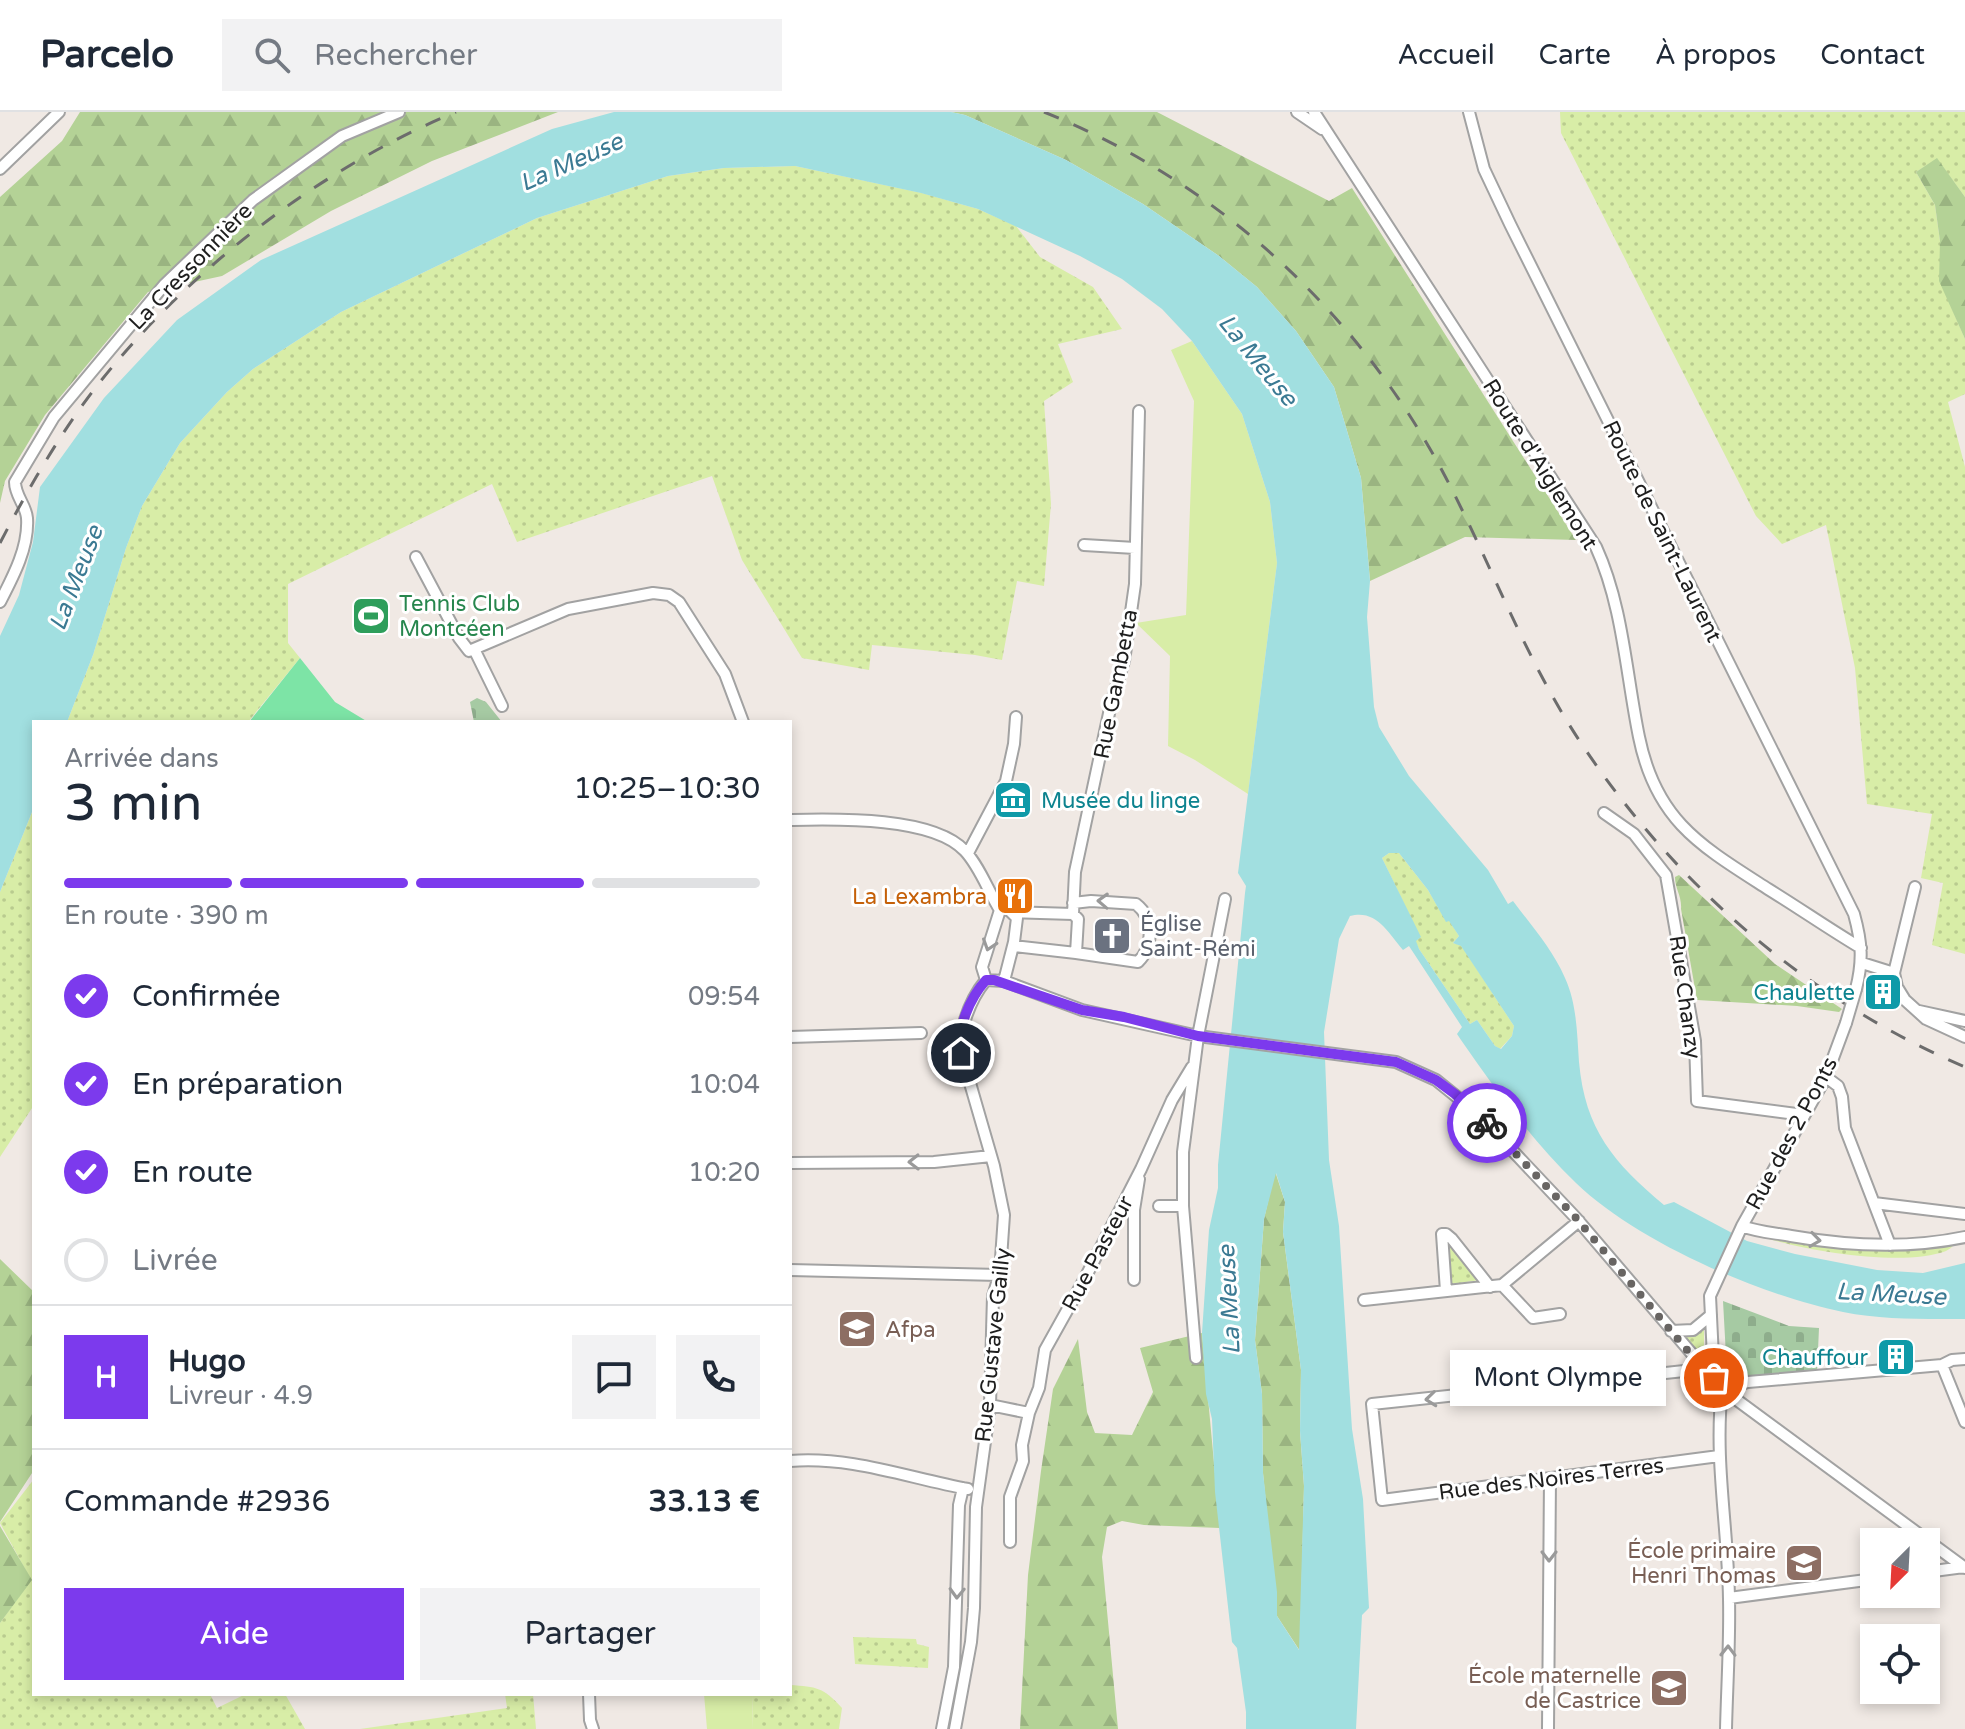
<!DOCTYPE html>
<html lang="fr">
<head>
<meta charset="utf-8">
<style>
	:root { --surface:#fff; --page:#f2f2f3; --text:#1f2937; --muted:#747a83; --line:#e0e1e3; --accent:#7c3aed }
	body { margin:0; font-family:"Varela Round",sans-serif; background:var(--page); color:var(--text); height:100vh; display:flex; flex-direction:column; font-size:30px; white-space:nowrap }
	* { box-sizing:border-box; margin:0 }
	p { font-size:26px; color:var(--muted) }
	.icon { flex:none; width:44px; height:44px; fill:none; stroke:currentColor; stroke-width:2; stroke-linecap:round; stroke-linejoin:round }
	.map { position:relative; flex:1; overflow:hidden }
	.details { position:absolute; left:32px; top:608px; width:760px; height:976px; display:flex; flex-direction:column; background:var(--surface); border-radius:0px; box-shadow:0 4px 12px #0003 }
	.details>* { flex:none }
	.needle { width:52px; rotate:204deg }
	.buttons { position:absolute; left:1860px; top:1416px; display:grid; gap:16px }
	.buttons a { display:grid; place-items:center; width:80px; height:80px; border-radius:0px; background:var(--surface); box-shadow:0 4px 12px #0003; font-size:40px }
	.pin { position:absolute; display:grid; place-items:center; width:68px; height:68px; color:#fff; margin:-34px; border:4px solid #fff; border-radius:50%; box-shadow:0 2px 8px #0007 }
	.courier { position:absolute; display:grid; place-items:center; width:80px; height:80px; margin:-40px; border:6px solid #7c3aed; border-radius:50%; background:#fff; color:#222; box-shadow:0 2px 10px #0007 }
	.bubble { position:absolute; height:56px; border-radius:0px; background:var(--surface); box-shadow:0 4px 12px #0003; font-size:26px; font-weight:600; line-height:56px; text-align:center }
	.summary em { font-style:normal; font-weight:600 }
	.summary div { display:flex; flex-direction:column-reverse }
	.summary { display:flex; align-items:center; justify-content:space-between; height:136px; padding:0 32px }
	h1 { font-size:52px; font-weight:600; line-height:60px }
	.bar { display:grid; grid-template-columns:repeat(4,1fr); gap:12px 8px; align-content:center; height:96px; padding:0 32px }
	.bar i { height:10px; border-radius:6px; background:var(--line) }
	.bar .on { background:var(--accent) }
	.bar p { grid-column:span 4 }
	.line { display:flex; align-items:center; gap:20px; padding:0 32px; border-top:2px solid var(--line) }
	.line div { flex:1 }
	.round { display:grid; place-items:center; flex:none; width:84px; height:84px; border-radius:0px; background:var(--page) }
	ol { padding:0 32px; list-style:none }
	li { display:flex; align-items:center; gap:24px; height:88px }
	li p { margin-inline-start:auto }
	li .icon { padding:8px; border-radius:50%; background:var(--accent); color:#fff; stroke-width:4 }
	li:last-child { color:var(--muted) }
	li i { width:44px; height:44px; border:4px solid var(--line); border-radius:50% }
	.action { display:flex; gap:16px; margin-top:auto; padding:16px 32px }
	.action a { flex:1; height:92px; border-radius:0px; background:var(--accent); color:#fff; font-size:32px; font-weight:600; line-height:92px; text-align:center }
	.action a+a { background:var(--page); color:var(--text) }
	header { display:flex; align-items:center; gap:48px; box-sizing:border-box; height:112px; padding:0 40px; background:var(--surface); border-bottom:2px solid var(--line) }
	header strong { font-size:38px }
	nav { display:flex; gap:44px; margin-inline-start:auto; font-size:28px }
	.search { width:560px; height:72px; background:var(--page); display:flex; align-items:center; gap:20px; box-sizing:border-box; padding:0 28px; border-radius:0px; color:var(--muted); font-size:30px }
	.map>svg:first-child { display:block }
	.grass { fill:url(#grass-dots) }
	.forest { fill:url(#forest-firs) }
	.cemetery { fill:url(#cemetery-stones) }
	.garden { fill:#d8eda7 }
	.pitch { fill:#7de4a6 }
	.water { fill:#a1dfe0; fill-rule:evenodd }
	.lines { fill:none; stroke-linecap:round; stroke-linejoin:round }
	.minor-casing { stroke:#a2a2a2; stroke-width:14 }
	.minor { stroke:#fff; stroke-width:10 }
	.rail { stroke:#6c6c6c; stroke-width:3; stroke-dasharray:16 16; stroke-linecap:butt }
	.minor-bridge-casing { stroke:#a2a2a2; stroke-width:14; stroke-linecap:butt }
	.minor-bridge { stroke:#fff; stroke-width:10 }
	.oneway { stroke:#9a9a9a }
	.done { stroke:#686563; stroke-width:8; stroke-dasharray:0 14.4 }
	.route { stroke:#7c3aed; stroke-width:10 }
	.labels { text-anchor:middle; stroke-width:6; stroke-linejoin:round; paint-order:stroke }
	.street-label { font-size:22px; fill:#1e1e1e; stroke:#fff }
	.leisure-label { font-size:22px; fill:#27864d; stroke:#fff; text-anchor:start }
	.culture-label { font-size:22px; fill:#0d838f; stroke:#fff; text-anchor:end }
	.food-label { font-size:22px; fill:#c56008; stroke:#fff; text-anchor:end }
	.worship-label { font-size:22px; fill:#5b616d; stroke:#fff; text-anchor:start }
	.education-label { font-size:22px; fill:#785e54; stroke:#fff; text-anchor:end }
	.water-label { font-size:24px; font-style:italic; fill:#3b7a93; stroke:#fff }
</style>
</head>
<body>
<header>
<strong>Parcelo</strong>
<div class="search"><svg class="icon" aria-label="search" viewBox="0 0 24 24"><circle cx="10" cy="10" r="6"/><path d="M15 15l6 6"/></svg>Rechercher</div>
<nav><a>Accueil</a><a>Carte</a><a>À propos</a><a>Contact</a></nav>
</header>
<div class="map">
<svg width="1965" height="1617" viewBox="0 0 1965 1617">
	<defs>
		<pattern id="grass-dots" width="8" height="8" patternUnits="userSpaceOnUse" patternTransform="scale(2)"><rect width="8" height="8" fill="#d8eda7"/><path d="M2 2h.1M6 6h.1" fill="none" stroke="#b9cb8f" stroke-width="1.8" stroke-linecap="round"/></pattern>
		<pattern id="forest-firs" width="22" height="20" patternUnits="userSpaceOnUse" patternTransform="scale(2)"><rect width="22" height="20" fill="#b4d296"/><path d="M5 1l3.5 6h-7zM16 11l3.5 6h-7z" fill="#9ab481"/></pattern>
		<pattern id="cemetery-stones" width="16" height="16" patternUnits="userSpaceOnUse" patternTransform="scale(2)"><rect width="16" height="16" fill="#a6caa3"/><path d="M2 7V4a2 2 0 0 1 4 0v3zM10 15v-3a2 2 0 0 1 4 0v3z" fill="#8ead8c"/></pattern>
	</defs>
	<rect width="100%" height="100%" fill="#f0e9e4"/>
	<path class="grass" d="M1560 0H1965V85L1937 47 1916 60 1935 93 1940 129V169L1965 227V282L1948 290 1965 355V842L1932 833 1943 771 1921 766 1932 702 1867 692 1855 556 1826 413 1782 432 1756 404 1561 21Z
		M795 54 922 81 978 97 1016 114 1040 145 1093 175 1122 217 1058 232 1073 270 1044 289 1051 392 1044 474 1017 469 1002 548 975 543 872 533 869 558 802 546 742 448 712 364 517 430 492 372 288 472V531L300 546 248 610H67L93 543 126 436 142 394 180 331 227 280 253 257 341 200 537 106 668 64 724 56Z
		M34 695V993L0 1045V780Z
		M1389 741H1399L1428 778 1446 809 1449 808 1459 824 1453 831 1461 833 1514 914 1512 924 1500 937 1495 934 1477 908 1470 912 1419 837 1415 829 1420 825 1382 746Z
		M1753 1122 1857 1133 1960 1126C1956 1131 1952 1136 1946 1139 1902 1156 1797 1138 1753 1122Z
		M1448 1131 1480 1168 1452 1172Z
		M1703 1216 1704 1218V1245H1701L1685 1226Z
		M34 1367V1582H210L217 1596 246 1582H285L305 1617H0V1511L31 1468 0 1411Z
		M853 1525 916 1527 917 1532 929 1535 928 1556 855 1552Z
		M790 1573C817 1575 823 1575 842 1596L839 1617H752L753 1582H790Z
		M505 1582H533L536 1617H360L507 1596Z"/>
	<path class="forest" d="M80 0H558L432 49 331 99 222 164 148 180 45 303 5 369 0 391V85L62 29Z
		M951 0H1157L1329 89 1352 76 1576 428 1465 425 1370 469 1361 366 1334 275 1296 219 1257 175 1219 144 1143 92 1066 48 965 3Z
		M1937 46 1965 85V227L1939 169 1940 129 1935 93 1916 60Z
		M1679 763 1775 852 1842 897 1839 900 1797 894 1697 888 1681 797C1682 784 1675 777 1675 765Z
		M1275 1059 1285 1090 1283 1120 1301 1258 1300 1319 1304 1374 1300 1539 1277 1504 1263 1361 1262 1282 1255 1228 1264 1107Z
		M0 1147 34 1180V1358L0 1410Z
		M1202 1221 1220 1416 1144 1413 1122 1409 1107 1415 1102 1445 1118 1617H1020L1028 1463 1041 1359 1053 1277 1078 1227 1087 1300 1095 1321 1132 1323 1153 1280 1140 1236Z
		M0 1414 32 1468 0 1511Z"/>
	<path class="cemetery" d="M477 586 486 590 502 610H474L470 590Z
		M1723 1189 1789 1214 1819 1216 1817 1261 1731 1267 1727 1262Z"/>
	<path class="garden" d="M1192 229 1242 302 1270 390 1277 451 1248 682 1195 648 1168 634 1170 544 1136 511 1186 503 1194 289 1171 238Z
		M704 1582H753L752 1617H707Z"/>
	<path class="pitch" d="M300 546 335 590 368 610H249Z"/>
	<path class="water" d="M614 0H951L965 3 1066 48 1143 92 1219 144 1257 175 1296 219 1334 275 1361 366 1370 469 1367 505 1374 595 1379 615 1409 664 1488 758 1508 792 1513 789C1531 813 1553 838 1565 866 1577 892 1577 922 1579 950 1585 1018 1614 1051 1664 1093L1674 1090 1747 1129 1795 1142 1877 1158 1923 1161 1965 1151V1207C1925 1207 1883 1208 1843 1200 1760 1183 1637 1130 1576 1071 1531 1028 1496 978 1461 928L1457 922 1462 915 1409 834 1403 838C1388 820 1376 797 1350 804L1339 827 1324 920 1329 1048 1339 1114 1352 1317 1363 1387 1369 1496 1362 1503 1356 1617H1246V1600L1237 1536 1232 1530 1215 1380 1212 1307 1206 1282 1202 1221 1209 1118 1218 1076V1053L1245 781 1246 774 1238 761 1277 451 1270 390 1242 302 1192 229 1162 197 1122 167 1080 144 978 97 921 81 795 54 724 56 668 64 537 106 341 200 253 257 227 280 180 331 142 394 126 436 93 543 67 610H34V695L0 780V524L19 483 33 430 40 375 104 286 177 208 261 148 552 17ZM1389 741H1399L1428 778 1446 810 1449 809 1459 824 1453 831 1461 834 1514 914 1512 924 1501 937 1495 934 1477 908 1470 912 1419 837 1416 829 1421 825 1382 746ZM1276 1061 1285 1090 1283 1120 1301 1258 1300 1319 1304 1374 1299 1538 1277 1504V1480L1263 1361 1262 1282 1255 1228 1264 1107Z"/>
	<g class="lines">
		<g class="minor-casing">
			<path id="minor" d="M1297 0 1322 17
				M1314 0 1596 435C1623 494 1626 562 1639 625 1656 709 1701 734 1768 777 1799 796 1829 817 1861 836
				M1469 0 1484 57 1510 112 1854 802C1862 831 1863 849 1856 877
				M0 57 59 0
				M1084 433 1135 436
				M416 445 459 526 469 539 568 497 653 481 669 483 679 490 725 562 743 610
				M0 490C13 465 29 435 27 406 26 393 15 384 15 370L54 305 165 172 253 88 342 24 399 0
				M474 537 502 594
				M1604 701 1634 722 1666 763 1695 929 1697 989 1804 1003
				M790 708C834 707 933 704 965 739 980 755 988 779 1000 798
				M968 741 1006 669 1014 632 1016 605
				M1915 775 1894 861 1897 875 1905 888 1926 907 1965 925
				M1073 791 1091 789 1136 792C1155 807 1153 835 1138 850L1076 841
				M1012 800 1073 802 1078 807 1076 841 1014 834
				M1073 802 1075 760 1111 592 1124 549 1135 472 1139 299
				M1862 851 1894 861
				M986 868 982 855 1000 798
				M1004 869 1014 830 1017 806 1009 798
				M1919 899 1965 909
				M790 925 921 921
				M1826 965 1838 974 1842 985 1845 1016 1890 1133
				M790 1051 934 1050 991 1044
				M1874 1091 1965 1102
				M1159 1094H1183
				M1742 1114C1757 1120 1775 1121 1791 1124 1848 1134 1908 1137 1965 1125
				M790 1158 999 1163
				M1134 1168V1098L1139 1067
				M1502 1173 1533 1206 1560 1202
				M1446 1179 1442 1122H1446L1452 1127 1490 1175
				M1364 1188 1502 1173 1579 1109
				M1671 1219 1693 1218 1711 1203
				M1196 1246 1183 1094V1040L1198 924 1225 787
				M1942 1253 1965 1310
				M1703 1257 1372 1292 1382 1388 1719 1344
				M1714 1266 1710 1184 1742 1114 1826 965 1846 911
				M1722 1277C1714 1347 1728 1416 1729 1487 1730 1530 1727 1574 1726 1617
				M1722 1277 1748 1270 1942 1253 1952 1248 1965 1247
				M990 1293 1029 1301 1039 1276 1045 1238 1084 1168 1141 1057 1172 988 1192 955
				M790 1349C852 1344 908 1366 968 1377
				M1010 1430V1385L1023 1349 1022 1333 1029 1301
				M1926 1460 1964 1455
				M1729 1486 1874 1467
				M589 1582 590 1608 593 1617
				M942 1617 954 1555 959 1393 963 1376
				M955 1617 971 1530 974 1496 976 1395 990 1293 993 1184 1000 1161 1004 1103 994 1054 959 933C963 909 970 887 986 868L1004 869 1082 898 1198 924 1396 950 1436 968 1477 1001 1576 1106 1722 1277 1965 1456
				M1548 1617 1550 1366"/>
		</g>
		<use href="#minor" class="minor"/>
		<path class="rail" d="M1044 0C1216 69 1360 201 1446 366 1491 452 1525 546 1579 628 1674 772 1806 887 1965 955
			M0 431C28 377 59 323 96 275 187 159 320 56 456 0"/>
		<g class="minor-bridge-casing">
			<path id="minor-bridge" d="M1846 911 1856 877"/>
		</g>
		<use href="#minor-bridge" class="minor-bridge"/>
	</g>
	<defs><path id="oneway-chevron" d="M-2-3.5L2.5 0L-2 3.5" fill="none" stroke-width="1.6" stroke-linecap="round" stroke-linejoin="round" transform="scale(2)"/></defs>
	<g class="oneway">
		<use href="#oneway-chevron" transform="translate(1103 789) rotate(-178)"/>
		<use href="#oneway-chevron" transform="translate(989 833) rotate(108)"/>
		<use href="#oneway-chevron" transform="translate(914 1050) rotate(179)"/>
		<use href="#oneway-chevron" transform="translate(1815 1128) rotate(8)"/>
		<use href="#oneway-chevron" transform="translate(1431 1287) rotate(174)"/>
		<use href="#oneway-chevron" transform="translate(1549 1444) rotate(90)"/>
		<use href="#oneway-chevron" transform="translate(957 1481) rotate(92)"/>
		<use href="#oneway-chevron" transform="translate(1728 1539) rotate(-89)"/>
	</g>
	<g class="lines">
		<path class="done" d="M1487 1011 1576 1106 1703 1257 1714 1266"/>
		<path class="route" d="M961 941C956 917 970 886 986 868H994L1082 898 1124 905 1198 924 1396 950 1436 968 1455 982 1487 1011"/>
	</g>
	<defs>
		<g id="stadium-square" transform="scale(2)"><rect x="-9" y="-9" width="18" height="18" rx="4" fill="#2e9e5b" stroke="#fff"/><path d="M0-5a6.5 5 0 1 0 0 10a6.5 5 0 1 0 0-10ZM-3.5-1.8h7v3.6h-7Z" fill="#fff"/></g>
		<g id="museum-square" transform="scale(2)"><rect x="-9" y="-9" width="18" height="18" rx="4" fill="#0f9aa8" stroke="#fff"/><path d="M0-6L6-3V-2H-6V-3ZM-5-1h2V3h-2ZM-1-1h2V3h-2ZM3-1h2V3H3ZM-6 4H6V6H-6Z" fill="#fff"/></g>
		<g id="restaurant-square" transform="scale(2)"><rect x="-9" y="-9" width="18" height="18" rx="4" fill="#e8710a" stroke="#fff"/><path d="M-5-6h1v4h1v-4h1v4h1v-4h1v5L-1.5 .5V6h-2V.5L-5-1ZM5-6V6H3V1.5H1.5Q1.5-4 5-6Z" fill="#fff"/></g>
		<g id="church-square" transform="scale(2)"><rect x="-9" y="-9" width="18" height="18" rx="4" fill="#6b7280" stroke="#fff"/><path d="M-1.2-6h2.4v3.5h3.3v2.4h-3.3V6h-2.4V-.1h-3.3v-2.4h3.3Z" fill="#fff"/></g>
		<g id="building-square" transform="scale(2)"><rect x="-9" y="-9" width="18" height="18" rx="4" fill="#0f9aa8" stroke="#fff"/><path d="M-4-6H4V6H1V3H-1V6H-4ZM-2.5-4.3h1.7v1.8h-1.7ZM.8-4.3h1.7v1.8H.8ZM-2.5-1h1.7V.8h-1.7ZM.8-1h1.7V.8H.8Z" fill="#fff"/></g>
		<g id="university-square" transform="scale(2)"><rect x="-9" y="-9" width="18" height="18" rx="4" fill="#8d6e63" stroke="#fff"/><path d="M0-5L7-2L0 1L-7-2ZM-4 1L0 2.5L4 1V4Q0 6-4 4Z" fill="#fff"/></g>
		<g id="school-square" transform="scale(2)"><rect x="-9" y="-9" width="18" height="18" rx="4" fill="#8d6e63" stroke="#fff"/><path d="M0-5L7-2L0 1L-7-2ZM-4 1L0 2.5L4 1V4Q0 6-4 4Z" fill="#fff"/></g>
	</defs>
	<g fill-rule="evenodd">
		<use href="#stadium-square" x="371" y="504"/>
		<use href="#museum-square" x="1013" y="688"/>
		<use href="#restaurant-square" x="1015" y="784"/>
		<use href="#church-square" x="1112" y="824"/>
		<use href="#building-square" x="1883" y="880"/>
		<use href="#university-square" x="857" y="1217"/>
		<use href="#building-square" x="1896" y="1245"/>
		<use href="#school-square" x="1804" y="1451"/>
		<use href="#school-square" x="1669" y="1576"/>
	</g>
	<g class="labels">
		<g class="street-label">
			<text transform="translate(190 154) rotate(-46)" y="8">La Cressonnière</text>
			<text transform="translate(1541 352) rotate(58)" y="8">Route d'Aiglemont</text>
			<text transform="translate(1663 419) rotate(64)" y="8">Route de Saint-Laurent</text>
			<text transform="translate(1115 572) rotate(-79)" y="8">Rue Gambetta</text>
			<text transform="translate(1686 885) rotate(82)" y="8">Rue Chanzy</text>
			<text transform="translate(1791 1021) rotate(-62)" y="8">Rue des 2 Ponts</text>
			<text transform="translate(1097 1141) rotate(-62)" y="8">Rue Pasteur</text>
			<text transform="translate(992 1233) rotate(-84)" y="8">Rue Gustave Gailly</text>
			<text transform="translate(1551 1366) rotate(-7)" y="8">Rue des Noires Terres</text>
		</g>
		<g class="leisure-label">
			<text x="399" y="499">Tennis Club<tspan x="399" dy="25">Montcéen</tspan></text>
		</g>
		<g class="culture-label">
			<text x="1041" y="696" text-anchor="start">Musée du linge</text>
			<text x="1855" y="888">Chaulette</text>
			<text x="1868" y="1253">Chauffour</text>
		</g>
		<g class="food-label">
			<text x="987" y="792">La Lexambra</text>
		</g>
		<g class="worship-label">
			<text x="1140" y="819">Église<tspan x="1140" dy="25">Saint-Rémi</tspan></text>
		</g>
		<g class="education-label">
			<text x="885" y="1225" text-anchor="start">Afpa</text>
			<text x="1776" y="1446">École primaire<tspan x="1776" dy="25">Henri Thomas</tspan></text>
			<text x="1641" y="1571">École maternelle<tspan x="1641" dy="25">de Castrice</tspan></text>
		</g>
		<g class="water-label">
			<text transform="translate(571 50) rotate(-24)" y="8">La Meuse</text>
			<text transform="translate(1258 248) rotate(51)" y="8">La Meuse</text>
			<text transform="translate(76 466) rotate(-69)" y="8">La Meuse</text>
			<text transform="translate(1891 1182) rotate(3)" y="8">La Meuse</text>
			<text transform="translate(1229 1188) rotate(-93)" y="8">La Meuse</text>
		</g>
	</g>
</svg>
<div class="buttons">
<a><svg class="needle" viewBox="-14 -14 28 28"><path d="M0-13l5 13h-10z" fill="#e53935"/><path d="M0 13l5-13h-10z" fill="#747a83"/></svg></a>
<a><svg class="icon" aria-label="locate" viewBox="0 0 24 24"><circle cx="12" cy="12" r="6"/><path d="M12 2v4M12 18v4M2 12h4M18 12h4"/></svg></a>
</div>
<div class="pin" style="left:1714px;top:1266px;background:#ea580c"><svg class="icon" aria-label="bag" viewBox="0 0 24 24"><path d="M5 8h14l-1 12H6zM9 8a3 3 0 0 1 6 0"/></svg></div>
<div class="pin" style="left:961px;top:941px;background:#1f2937"><svg class="icon" aria-label="home" viewBox="0 0 24 24"><path d="M3 11l9-7 9 7M6 9v11h12V9"/></svg></div>
<div class="courier" style="left:1487px;top:1011px"><svg class="icon" aria-label="bike" viewBox="0 0 24 24"><circle cx="6" cy="16" r="4"/><circle cx="18" cy="16" r="4"/><path d="M6 16l4-8h5l3 8M10 8l3 8H6M13 5h3"/></svg></div>
<div class="bubble" style="left:1450px;top:1238px;width:216px">Mont Olympe</div>
<section class="details">
<div class="summary"><div><h1>3 min</h1><p>Arrivée dans</p></div><em>10:25–10:30</em></div>
<div class="bar"><i class="on"></i><i class="on"></i><i class="on"></i><i></i><p>En route · 390 m</p></div>
<ol>
<li><svg class="icon" aria-label="check" viewBox="0 0 24 24"><path d="M5 12l5 5 9-10"/></svg>Confirmée<p>09:54</p></li>
<li><svg class="icon" aria-label="check" viewBox="0 0 24 24"><path d="M5 12l5 5 9-10"/></svg>En préparation<p>10:04</p></li>
<li><svg class="icon" aria-label="check" viewBox="0 0 24 24"><path d="M5 12l5 5 9-10"/></svg>En route<p>10:20</p></li>
<li><i></i>Livrée</li>
</ol>
<div class="line" style="height:144px"><b class="round" style="background:var(--accent);color:#fff">H</b><div><b>Hugo</b><p>Livreur · 4.9</p></div><a class="round"><svg class="icon" aria-label="chat" viewBox="0 0 24 24"><path d="M4 5h16v11H9l-5 4z"/></svg></a><a class="round"><svg class="icon" aria-label="phone" viewBox="0 0 24 24"><path d="M5 4h4l2 5-3 2q2 4 5 5l2-3 5 2v4C11 20 4 13 5 4z"/></svg></a></div>
<div class="line" style="height:104px"><div>Commande #2936</div><b>33.13 €</b></div>
<div class="action"><a>Aide</a><a>Partager</a></div>
</section>
</div>
</body>
</html>
